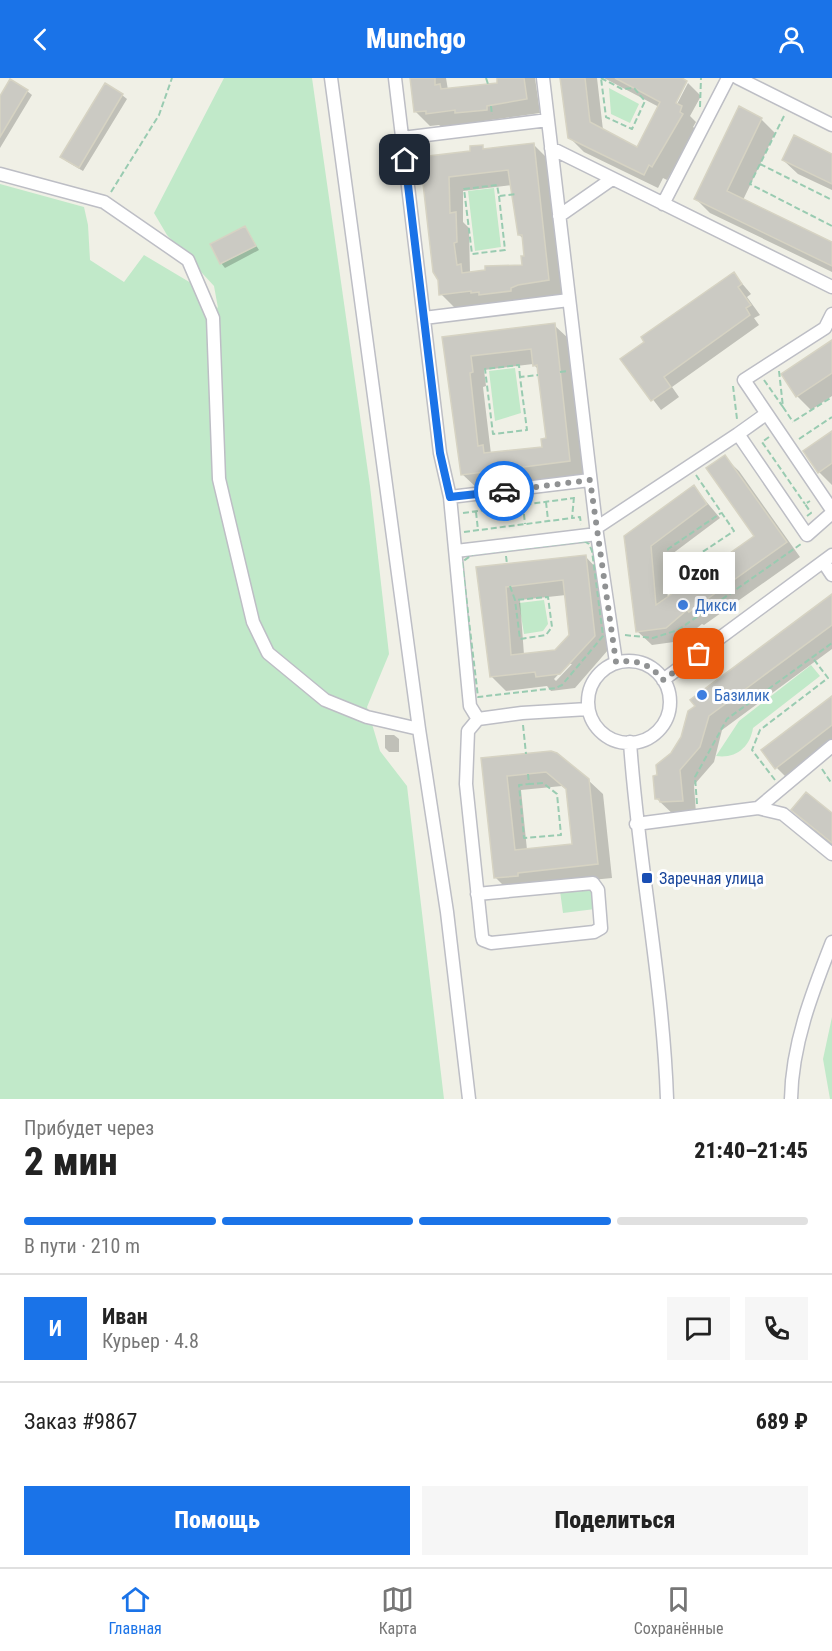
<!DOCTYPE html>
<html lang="ru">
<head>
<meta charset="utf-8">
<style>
	:root { --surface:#fff; --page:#f6f6f6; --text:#222; --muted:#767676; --line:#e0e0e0; --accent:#1a73e8 }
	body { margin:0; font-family:"Roboto Condensed",sans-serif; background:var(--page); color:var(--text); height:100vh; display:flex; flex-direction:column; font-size:22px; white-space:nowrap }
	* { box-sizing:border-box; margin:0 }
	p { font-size:20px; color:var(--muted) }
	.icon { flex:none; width:33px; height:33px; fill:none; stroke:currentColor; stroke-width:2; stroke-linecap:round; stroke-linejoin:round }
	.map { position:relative; height:1021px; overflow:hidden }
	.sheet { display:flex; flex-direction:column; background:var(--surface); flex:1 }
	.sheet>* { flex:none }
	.pin { position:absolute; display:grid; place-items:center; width:51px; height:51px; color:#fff; margin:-26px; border-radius:12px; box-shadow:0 3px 9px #0006 }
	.courier { position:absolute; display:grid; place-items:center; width:60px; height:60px; margin:-30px; border:4px solid #1a73e8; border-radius:50%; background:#fff; color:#222; box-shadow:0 2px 8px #0007 }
	.bubble { position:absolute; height:42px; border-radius:0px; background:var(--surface); box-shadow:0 3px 15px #0003; font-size:20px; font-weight:800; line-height:42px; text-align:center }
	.summary em { font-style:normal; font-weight:800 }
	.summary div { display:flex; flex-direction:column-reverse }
	.summary { display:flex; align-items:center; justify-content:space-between; height:102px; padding:0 24px }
	h1 { font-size:39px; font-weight:800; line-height:45px }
	.bar { display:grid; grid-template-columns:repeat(4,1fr); gap:9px 6px; align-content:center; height:72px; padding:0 24px }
	.bar i { height:8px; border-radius:4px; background:var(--line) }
	.bar .active { background:var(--accent) }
	.bar p { grid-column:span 4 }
	.line { display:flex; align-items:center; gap:15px; padding:0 24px; border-top:2px solid var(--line) }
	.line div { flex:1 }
	.round { display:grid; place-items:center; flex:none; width:63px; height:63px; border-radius:0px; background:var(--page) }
	.button { display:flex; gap:12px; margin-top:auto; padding:12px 24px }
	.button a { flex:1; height:69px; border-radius:0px; background:var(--accent); color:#fff; font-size:24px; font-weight:800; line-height:69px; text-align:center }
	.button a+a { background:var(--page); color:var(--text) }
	header { display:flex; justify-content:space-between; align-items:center; height:78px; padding:0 24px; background:var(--accent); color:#fff; font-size:27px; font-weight:800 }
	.dock { display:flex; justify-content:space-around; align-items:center; height:84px; border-top:2px solid var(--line); background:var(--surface); font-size:16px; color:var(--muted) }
	.dock a { display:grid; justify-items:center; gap:3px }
	.dock .active { color:var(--accent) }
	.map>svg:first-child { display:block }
	.green { fill:#c1e9c9 }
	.shadow { fill:#0003; fill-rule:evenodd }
	.building { fill:#cbcac3; stroke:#d6d3c3; stroke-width:1.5; fill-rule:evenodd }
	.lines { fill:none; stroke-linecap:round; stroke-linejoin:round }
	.minor-casing { stroke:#bdbec5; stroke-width:15 }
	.path { stroke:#99cbb1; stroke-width:2; stroke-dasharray:6 3; stroke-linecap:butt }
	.minor { stroke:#fff; stroke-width:12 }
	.done { stroke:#909293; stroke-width:6; stroke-dasharray:0 10.8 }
	.route { stroke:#1a73e8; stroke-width:8 }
	.shop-dot { fill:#3f7fe0; stroke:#fff; stroke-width:2 }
	.transit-dot { fill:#1a4fb4; stroke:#fff; stroke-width:2 }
	.labels { text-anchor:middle; stroke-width:6; stroke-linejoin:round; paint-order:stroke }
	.shop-label { font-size:16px; fill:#366cbe; stroke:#fff; text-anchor:start }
	.transit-label { font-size:16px; fill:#164399; stroke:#fff; text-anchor:start }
</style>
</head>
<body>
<header><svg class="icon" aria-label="back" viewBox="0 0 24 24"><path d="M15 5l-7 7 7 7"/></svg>Munchgo<svg class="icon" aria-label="person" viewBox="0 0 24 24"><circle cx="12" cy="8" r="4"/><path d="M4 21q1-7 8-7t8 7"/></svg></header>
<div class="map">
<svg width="832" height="1021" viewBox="0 0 832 1021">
	<rect width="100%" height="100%" fill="#f0f0e6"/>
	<path class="green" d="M224 0H312L370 408 389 576 367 629 380 673 407 708 444 1021H0V106L84 129 88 147 90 182 124 204 144 177 191 205 218 230 214 208 167 157 154 135Z
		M609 10 639 26 630 45 611 36Z
		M494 110 501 169 475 173 468 113Z
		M515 290 521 335 495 343 489 293Z
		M544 522 548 546 543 553 524 556 519 525Z
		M811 587 820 598 753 650C750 669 736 681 716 678L739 643Z
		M593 810 595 831 563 835 560 813Z
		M832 939V1021H830L823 981Z"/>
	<path class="shadow" d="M412 0H446L448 12 499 6 498 0H535L540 35 442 49 439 47 430 48 416 34Z
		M561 0H597L603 52 638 71 659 29 604 0H681L687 4 671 31 674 32 688 5 701 18 690 38 696 44 693 49 696 51 667 102 663 100 658 110 584 74 569 59Z
		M27 13 32 17 0 70V21Z
		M122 17 127 21 83 93 66 83 62 79Z
		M761 41 775 55 743 122 832 165V194L710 135 695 120Z
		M533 66 547 80 562 216 455 230 441 216 421 80 472 74 482 69 486 72ZM512 107 519 157 524 161 526 179 523 189 470 195 469 150 463 144V113Z
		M832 78V112L798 96 783 82Z
		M245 150 259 172 225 190 221 185Z
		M734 196 751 216 747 219 760 237 754 240 759 247 672 309 679 319 661 332 622 281Z
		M554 247 569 261 584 396 477 410 462 396 444 261ZM533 286 539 292 547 362 544 370 491 376 483 309 486 308 484 292Z
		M832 263V318L811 332 797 318Z
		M832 355V407L819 394Z
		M724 379 739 393 800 479 704 547 702 546 681 563 652 567 637 553 626 458 694 409 720 440 664 482 668 521 756 458Z
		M585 478 599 493 608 572 575 610 551 613 547 608 506 613 492 599 478 490ZM566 517 570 557 556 574 524 577 520 522ZM568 586H572L556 603 554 601Z
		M832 523V571L722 652 714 684 694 707 696 736 675 738 656 720 659 698 682 659Z
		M832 620V672L791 704 777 690Z
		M385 657H394L399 661V674H389L385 670Z
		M483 682 588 702 603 716 612 800 531 808 510 814 496 800ZM562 708 568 713 574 767 527 772 521 712Z
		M793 732 832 736V767L807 746Z"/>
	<path class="building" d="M410 0H435V7L440 6 441 11 497 5V0H524L527 21 487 28V32L455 35V32L426 36V33L414 34Z
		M560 0H585L590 44 637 69 660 24 615 0H682L687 3 676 25 682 28 680 34 683 36 652 89 649 87 644 97 568 60Z
		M10 1 28 12 0 59V18Z
		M105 5 123 16 79 90 60 79Z
		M739 28 762 40 727 113 832 164V188L694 121Z
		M794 57 832 76V106L782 82Z
		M534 65 549 202 518 207 511 210V213L479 217V214L471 215V213L439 217 438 202 433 194 420 79 470 73V68L483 67V71ZM508 92 518 157H522L524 178H521L522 187 485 188V192L462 195 461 186 457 187 454 165 457 164 456 134 450 135 449 99Z
		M245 148 256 168 220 186 210 166Z
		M734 194 742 206 738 209 751 227 746 230 750 237 664 299 671 309 651 323 620 281 644 264 641 259Z
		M555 245 570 383 461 397 442 259ZM531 271 533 288 537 287 538 297 546 360 541 361 542 369 484 375 483 367 478 368 470 295 473 294 471 278Z
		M832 262V295L796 319 781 296Z
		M832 353V385L818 395 803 373Z
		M725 377 787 464 689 534 687 532 666 550 636 554 624 458 694 407 707 426 651 468 656 527 754 458 706 390Z
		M586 477 595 558 560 596 536 599 535 594 490 599 476 489ZM563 502 569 557 555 572 511 577 506 509Z
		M832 516V547L709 638 700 669 680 692 683 723 660 724 659 721H655L653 698 657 697 656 687 671 675 681 659 688 633 695 628 690 622Z
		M832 618V647L775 691 761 672Z
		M551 673 557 675 589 701 598 786 518 795V798L494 800 481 680ZM546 694 566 711 572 766 515 772 507 698Z
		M806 714 832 735V765L791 732Z"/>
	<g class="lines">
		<g class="minor-casing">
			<path id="minor" d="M331 0 419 651 447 834 469 1021
				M395 0 440 375 450 419 470 628 478 641
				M543 0 597 456 616 584
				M738 0 832 47
				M402 60 548 42
				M551 70 832 209
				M0 96 104 124 188 182 213 240 219 401 253 544 268 575 325 622 367 639 419 651
				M663 126 728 0
				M559 138 612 101
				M832 236 825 250 744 302 832 432
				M424 240 569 222
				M766 336 738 356 807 457 832 435
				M450 419 590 402
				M596 450 738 356
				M456 473 597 456
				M824 485 832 497
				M588 624a41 41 0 1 1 82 0a41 41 0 1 1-82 0Z
				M663 602 832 477
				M630 664C638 784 663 902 667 1021
				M758 730 832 668
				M636 746 758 730 783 736 832 776
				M477 816 593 805 598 812 601 850 594 854 491 865 483 862 482 858 466 706 468 653 478 641 522 635 588 631
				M791 1021C792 966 812 915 832 864"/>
		</g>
		<path class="path" d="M486 0 488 6
			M601 0 622 11 634 10 645 23 632 51 606 39Z
			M491 28 492 37
			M700 29 701 0
			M784 38 750 106 832 148
			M760 86 832 122
			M111 114 159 37 172 0
			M499 118 505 172 472 176 464 111 497 107 499 118 517 116
			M779 293 783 329 793 344
			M560 294 567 293
			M520 299 519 287 485 291 493 356 527 352 520 299 538 297
			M764 302 783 329
			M733 308 737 341
			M794 343 832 319
			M769 359 762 364 805 426
			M799 361 832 339
			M696 397 734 453 674 493 670 488 668 471 721 435
			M574 419 572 440 580 439 581 446
			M546 424 548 442
			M523 427 525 446
			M476 434 478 452
			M463 435 574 420
			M807 438 811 435 805 426 810 423
			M464 454 572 440
			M584 463 589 466 592 473 603 558 562 607 556 610 478 619 462 484 473 476Z
			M506 478 507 486
			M510 508 515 522 548 519 552 549 546 557 520 561 515 522
			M625 557 653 560 678 552 801 466
			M523 647 526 676
			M822 691 832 706
			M528 696 529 706 543 705 557 716 561 757 524 760 519 707 529 706
			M775 702 752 672 760 652 828 600 812 579
			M697 726 695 699 727 641 832 565"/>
		<use href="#minor" class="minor"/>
	</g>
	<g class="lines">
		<path class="done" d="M504 413 590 402 616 584C636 581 650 586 663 602L699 576"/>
		<path class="route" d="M405 82 440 375 450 419 504 413"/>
	</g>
	<g class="shop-dot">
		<circle cx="683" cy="527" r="6"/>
		<circle cx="702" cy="617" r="6"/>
	</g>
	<rect class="transit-dot" x="641" y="794" width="12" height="12" rx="3"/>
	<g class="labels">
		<g class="shop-label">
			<text x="695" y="533">Дикси</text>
			<text x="714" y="623">Базилик</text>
		</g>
		<g class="transit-label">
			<text x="659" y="806">Заречная улица</text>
		</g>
	</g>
</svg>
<div class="pin" style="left:699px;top:576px;background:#ea580c"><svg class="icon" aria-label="bag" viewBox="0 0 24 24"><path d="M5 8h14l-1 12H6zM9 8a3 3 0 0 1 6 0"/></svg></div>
<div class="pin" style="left:405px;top:82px;background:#1f2937"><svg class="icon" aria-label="home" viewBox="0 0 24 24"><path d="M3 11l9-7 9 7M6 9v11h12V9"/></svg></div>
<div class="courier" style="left:504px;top:413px"><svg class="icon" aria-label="car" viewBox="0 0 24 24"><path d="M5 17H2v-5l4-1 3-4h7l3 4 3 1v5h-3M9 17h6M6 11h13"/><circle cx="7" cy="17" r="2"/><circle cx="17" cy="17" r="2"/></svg></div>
<div class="bubble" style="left:663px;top:474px;width:72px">Ozon</div>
</div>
<section class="sheet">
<div class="summary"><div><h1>2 мин</h1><p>Прибудет через</p></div><em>21:40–21:45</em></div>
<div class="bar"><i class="active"></i><i class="active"></i><i class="active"></i><i></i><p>В пути · 210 m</p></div>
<div class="line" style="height:108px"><b class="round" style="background:var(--accent);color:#fff">И</b><div><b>Иван</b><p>Курьер · 4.8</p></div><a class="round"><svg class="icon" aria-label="chat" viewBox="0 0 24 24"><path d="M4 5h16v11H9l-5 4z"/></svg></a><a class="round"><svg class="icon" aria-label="phone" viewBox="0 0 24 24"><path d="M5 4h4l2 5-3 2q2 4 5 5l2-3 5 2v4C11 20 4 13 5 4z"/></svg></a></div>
<div class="line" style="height:78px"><div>Заказ #9867</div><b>689 ₽</b></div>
<div class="button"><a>Помощь</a><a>Поделиться</a></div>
</section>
<nav class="dock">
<a class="active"><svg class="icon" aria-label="home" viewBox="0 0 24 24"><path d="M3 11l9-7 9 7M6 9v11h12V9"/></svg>Главная</a>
<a><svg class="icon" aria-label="map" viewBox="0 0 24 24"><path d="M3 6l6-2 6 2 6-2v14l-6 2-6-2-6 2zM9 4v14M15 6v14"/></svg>Карта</a>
<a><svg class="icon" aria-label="saved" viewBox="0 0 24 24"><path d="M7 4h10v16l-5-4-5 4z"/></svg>Сохранённые</a>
</nav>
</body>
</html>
